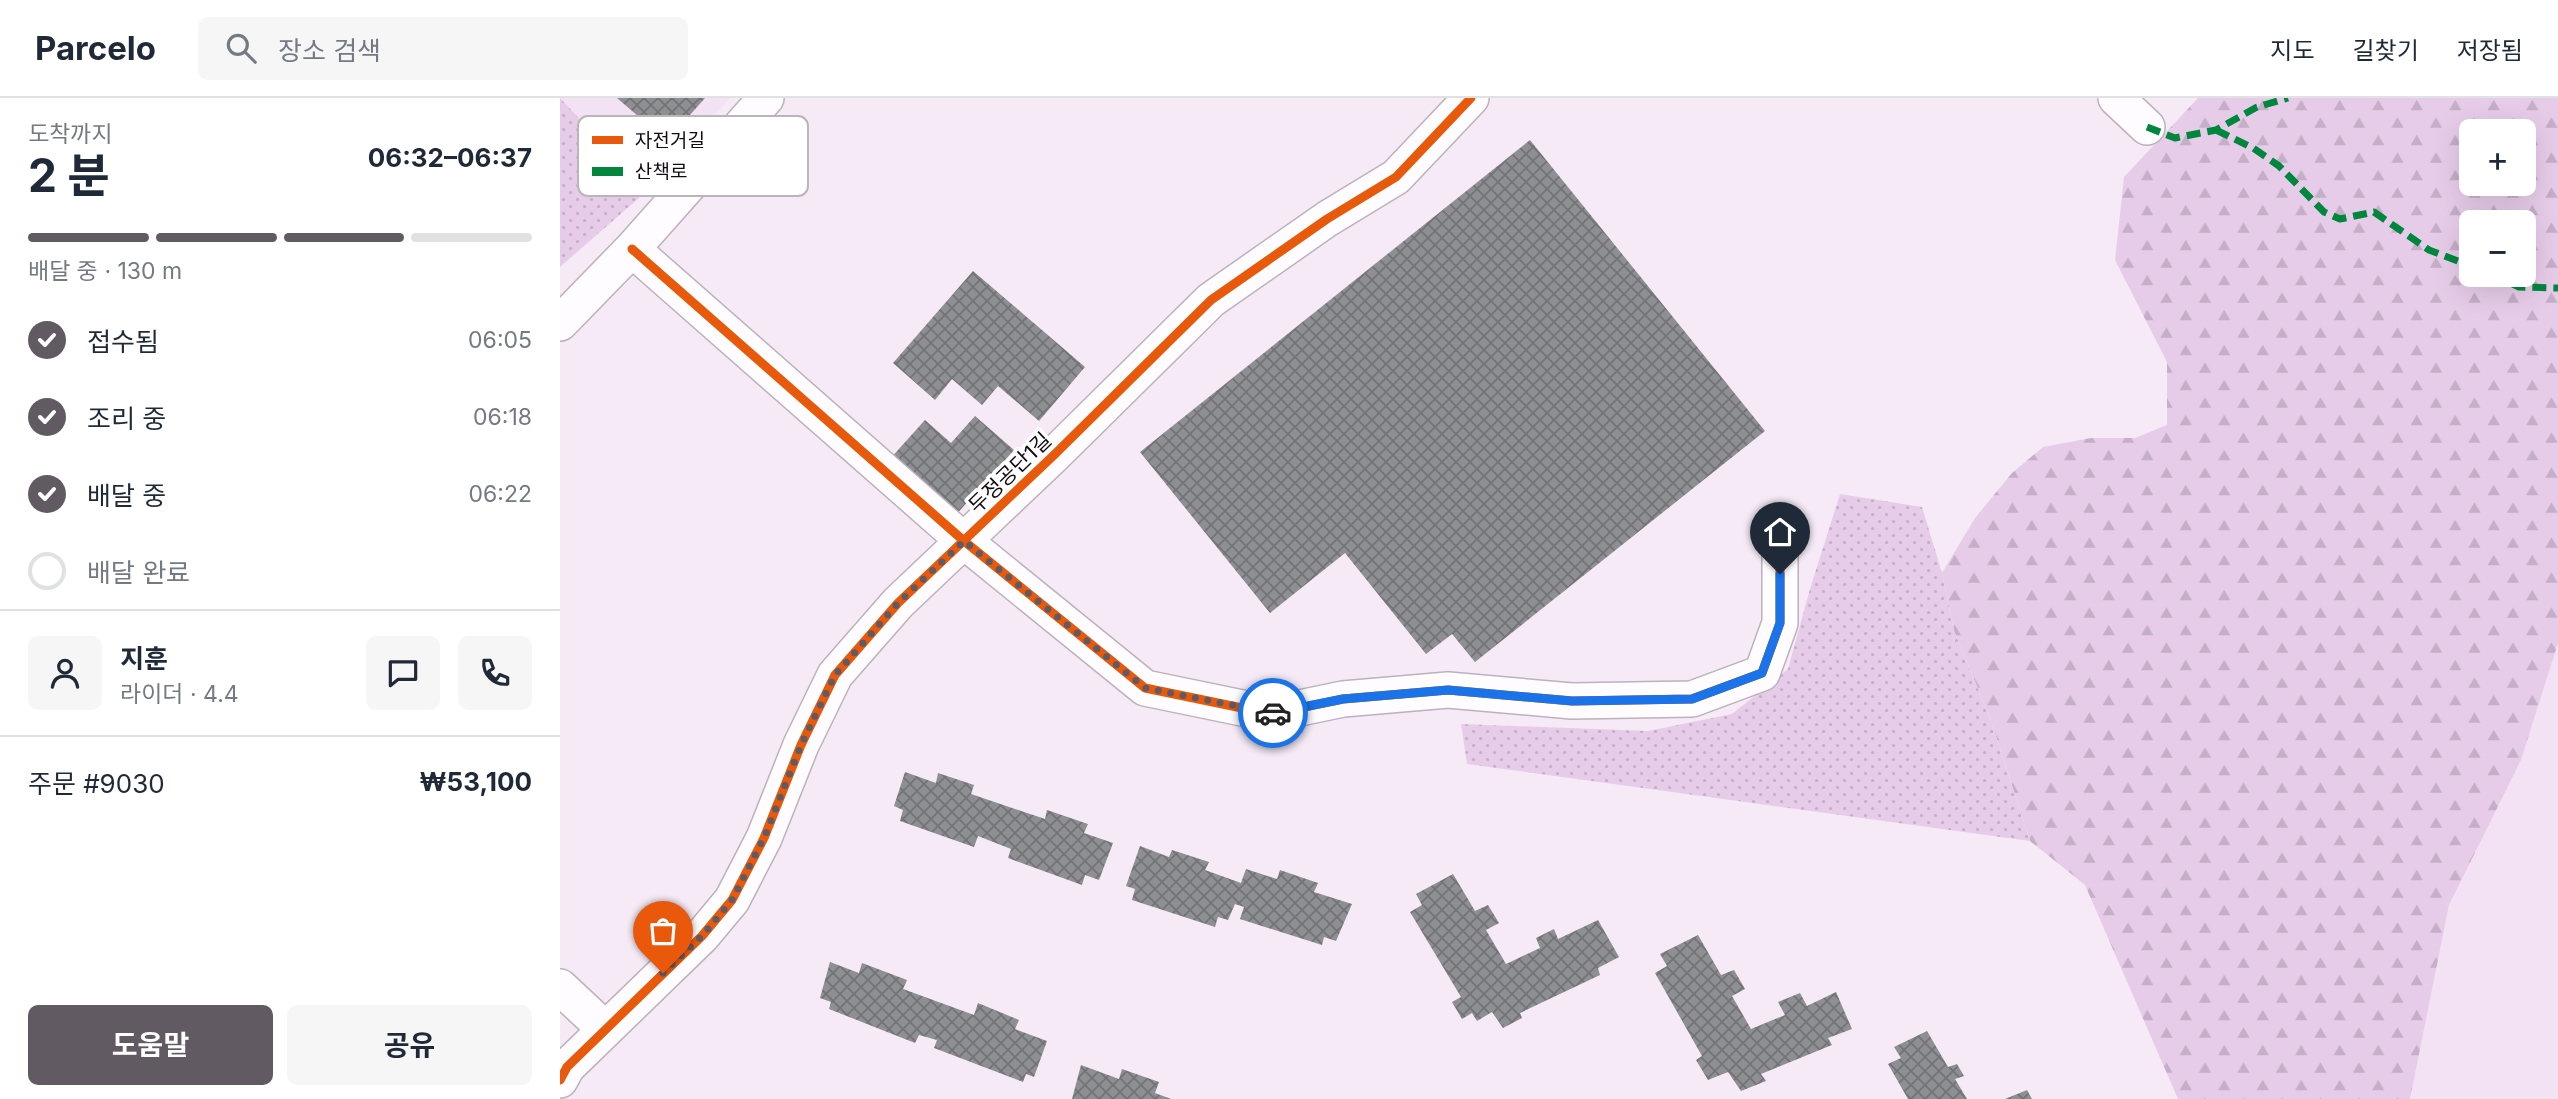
<!DOCTYPE html>
<html lang="ko">
<head>
<meta charset="utf-8">
<style>
	:root { --surface:#fff; --page:#f6f6f7; --text:#1f2937; --muted:#747a83; --line:#e0e1e3; --accent:#615a62 }
	body { margin:0; font-family:Inter,"Noto Sans KR",sans-serif; background:var(--page); color:var(--text); height:100vh; display:flex; flex-direction:column; font-size:26px; white-space:nowrap }
	* { box-sizing:border-box; margin:0 }
	p { font-size:23px; color:var(--muted) }
	.icon { flex:none; width:38px; height:38px; fill:none; stroke:currentColor; stroke-width:2; stroke-linecap:round; stroke-linejoin:round }
	.map { position:relative; flex:1; overflow:hidden }
	.drawer { display:flex; flex-direction:column; background:var(--surface); width:560px }
	.drawer>* { flex:none }
	.buttons { position:absolute; left:1899px; top:21px; display:grid; gap:14px }
	.buttons a { display:grid; place-items:center; width:77px; height:77px; border-radius:10px; background:var(--surface); box-shadow:0 7px 28px #0002; font-size:35px }
	.pin { position:absolute; display:grid; place-items:center; width:60px; height:60px; color:#fff; margin:-72px -30px; border-radius:50% 50% 50% 0; rotate:-45deg; box-shadow:0 0 7px #0007 }
	.pin .icon { rotate:45deg }
	.courier { position:absolute; display:grid; place-items:center; width:70px; height:70px; margin:-35px; border:5px solid #1a73e8; border-radius:50%; background:#fff; color:#222; box-shadow:0 2px 9px #0007 }
	.overview em { font-style:normal; font-weight:700 }
	.overview div { display:flex; flex-direction:column-reverse }
	.overview { display:flex; align-items:center; justify-content:space-between; height:119px; padding:0 28px }
	h1 { font-size:46px; font-weight:700; line-height:52px }
	.bar { display:grid; grid-template-columns:repeat(4,1fr); gap:10px 7px; align-content:center; height:84px; padding:0 28px }
	.bar i { height:9px; border-radius:5px; background:var(--line) }
	.bar .selected { background:var(--accent) }
	.bar p { grid-column:span 4 }
	.line { display:flex; align-items:center; gap:18px; padding:0 28px; border-top:2px solid var(--line) }
	.line div { flex:1 }
	.round { display:grid; place-items:center; flex:none; width:74px; height:74px; border-radius:10px; background:var(--page) }
	ol { padding:0 28px; list-style:none }
	li { display:flex; align-items:center; gap:21px; height:77px }
	li p { margin-inline-start:auto }
	li .icon { padding:7px; border-radius:50%; background:var(--accent); color:#fff; stroke-width:4 }
	li:last-child { color:var(--muted) }
	li i { width:38px; height:38px; border:4px solid var(--line); border-radius:50% }
	.action { display:flex; gap:14px; margin-top:auto; padding:14px 28px }
	.action a { flex:1; height:80px; border-radius:10px; background:var(--accent); color:#fff; font-size:28px; font-weight:700; line-height:80px; text-align:center }
	.action a+a { background:var(--page); color:var(--text) }
	header { display:flex; align-items:center; gap:42px; box-sizing:border-box; height:98px; padding:0 35px; background:var(--surface); border-bottom:2px solid var(--line) }
	header strong { font-size:33px }
	nav { display:flex; gap:38px; margin-inline-start:auto; font-size:24px }
	.search { width:490px; height:63px; background:var(--page); display:flex; align-items:center; gap:18px; box-sizing:border-box; padding:0 24px; border-radius:10px; color:var(--muted); font-size:26px }
	main { display:flex; flex:1; min-height:0 }
	.map>svg:first-child { display:block }
	.built { fill:#f3e1f4 }
	.forest { fill:url(#forest-firs); fill-rule:evenodd }
	.park { fill:url(#park-dots) }
	.building { fill:url(#building-cross-hatch) }
	.lines { fill:none; stroke-linecap:round; stroke-linejoin:round }
	.minor-casing { stroke:#bbb2bc; stroke-width:38 }
	.minor { stroke:#fefcfe; stroke-width:35 }
	.quiet { stroke:#00873e; stroke-width:7; stroke-dasharray:14 7; stroke-linecap:butt }
	.cycleway-casing { stroke:#fff; stroke-width:13 }
	.cycleway { stroke:#e8590c; stroke-width:9 }
	.done { stroke:#615a62; stroke-width:7; stroke-dasharray:0 12.6 }
	.route { stroke:#1a73e8; stroke-width:9 }
	.labels { text-anchor:middle; stroke-width:7; stroke-linejoin:round; paint-order:stroke }
	.street-label { font-size:21px; fill:#120c12; stroke:#fff }
	.key { fill:#fff; stroke:#b8b6b8; stroke-width:2 }
	.key-label { font-size:19px; fill:#120c12 }
</style>
</head>
<body>
<header>
<strong>Parcelo</strong>
<div class="search"><svg class="icon" aria-label="search" viewBox="0 0 24 24"><circle cx="10" cy="10" r="6"/><path d="M15 15l6 6"/></svg>장소 검색</div>
<nav><a>지도</a><a>길찾기</a><a>저장됨</a></nav>
</header>
<main>
<section class="drawer">
<div class="overview"><div><h1>2 분</h1><p>도착까지</p></div><em>06:32–06:37</em></div>
<div class="bar"><i class="selected"></i><i class="selected"></i><i class="selected"></i><i></i><p>배달 중 · 130 m</p></div>
<ol>
<li><svg class="icon" aria-label="check" viewBox="0 0 24 24"><path d="M5 12l5 5 9-10"/></svg>접수됨<p>06:05</p></li>
<li><svg class="icon" aria-label="check" viewBox="0 0 24 24"><path d="M5 12l5 5 9-10"/></svg>조리 중<p>06:18</p></li>
<li><svg class="icon" aria-label="check" viewBox="0 0 24 24"><path d="M5 12l5 5 9-10"/></svg>배달 중<p>06:22</p></li>
<li><i></i>배달 완료</li>
</ol>
<div class="line" style="height:126px"><a class="round"><svg class="icon" aria-label="person" viewBox="0 0 24 24"><circle cx="12" cy="8" r="4"/><path d="M4 21q1-7 8-7t8 7"/></svg></a><div><b>지훈</b><p>라이더 · 4.4</p></div><a class="round"><svg class="icon" aria-label="chat" viewBox="0 0 24 24"><path d="M4 5h16v11H9l-5 4z"/></svg></a><a class="round"><svg class="icon" aria-label="phone" viewBox="0 0 24 24"><path d="M5 4h4l2 5-3 2q2 4 5 5l2-3 5 2v4C11 20 4 13 5 4z"/></svg></a></div>
<div class="line" style="height:91px"><div>주문 #9030</div><b>₩53,100</b></div>
<div class="action"><a>도움말</a><a>공유</a></div>
</section>
<div class="map">
<svg width="1998" height="1001" viewBox="0 0 1998 1001">
	<defs>
		<pattern id="forest-firs" width="22" height="20" patternUnits="userSpaceOnUse" patternTransform="scale(1.75)"><rect width="22" height="20" fill="#e7cce9"/><path d="M5 1l3.5 6h-7zM16 11l3.5 6h-7z" fill="#c5aec7"/></pattern>
		<pattern id="park-dots" width="8" height="8" patternUnits="userSpaceOnUse" patternTransform="scale(1.75)"><rect width="8" height="8" fill="#e7cce9"/><path d="M2 2h.1M6 6h.1" fill="none" stroke="#c5aec7" stroke-width="1.8" stroke-linecap="round"/></pattern>
		<pattern id="building-cross-hatch" width="8" height="8" patternUnits="userSpaceOnUse" patternTransform="scale(1.75)"><rect width="8" height="8" fill="#8e8f92"/><path d="M0 0l8 8M0 8l8-8" fill="none" stroke="#737376"/></pattern>
	</defs>
	<rect width="100%" height="100%" fill="#f5eaf6"/>
	<path class="built" d="M0 0H170L87 93Z
		M1998 545V1001H1850L1889 807 1961 662Z"/>
	<path class="forest" d="M1638 0H1998V545L1961 662 1889 807 1850 1001H1618L1525 787 1470 743 1430 620 1394 533 1382 475 1415 420 1452 375 1483 349 1531 340H1575L1607 327V264L1555 162 1564 79ZM1911 33H1964V86H1911ZM1911 124H1964V177H1911Z"/>
	<path class="park" d="M0 0 87 93 0 169Z
		M1280 396 1362 409 1382 475 1394 533 1430 620 1470 743 907 666 901 626 1088 633 1172 616 1228 571 1250 491Z"/>
	<path class="building" d="M57 0H145L107 43Z
		M970 42 1205 333 915 564 892 536 866 556 785 455 710 515 580 354Z
		M413 173 525 269 479 323 438 288 422 307 392 281 375 302 333 265Z
		M415 318 454 352 394 419 329 362 365 322 391 345Z
		M345 674 376 685 378 675 414 687 411 696 485 721 487 712 528 726 524 735 553 745 539 782 525 777 522 787 448 760 451 751 418 738 414 749 340 723 343 712 334 708Z
		M580 748 609 759 612 752 649 764 645 772 681 785 686 771 717 781 720 772 758 785 754 794 792 806 776 843 764 839 762 847 680 821 684 809 675 806 668 822 658 819 655 829 572 802 575 791 566 788Z
		M893 776 915 813 928 807 939 825 926 832 946 866 980 850 976 840 994 831 998 841 1038 822 1059 859 1038 870 1040 877 960 915 962 920 943 930 932 914 917 923 912 915 902 921 892 904 901 899 850 814 862 807 856 796Z
		M1138 837 1161 877 1174 872 1185 891 1172 898 1191 931 1225 917 1218 904 1240 895 1247 908 1276 894 1292 931 1268 940 1272 947 1201 976 1206 983 1181 993 1168 974 1148 982 1136 962 1142 958 1095 875 1107 868 1100 856Z
		M270 864 299 875 302 865 347 882 343 891 414 917 418 905 459 922 455 931 487 943 474 979 466 976 463 984 374 950 377 942 359 937 355 945 269 911 271 904 260 900Z
		M1367 933 1388 969 1397 966 1404 978 1395 981 1407 1001H1348L1328 966 1341 960 1334 949Z
		M521 967 559 981 562 971 599 984 595 995 611 1001H512Z
		M1467 992 1472 1001H1445Z"/>
	<g class="lines">
		<g class="minor-casing">
			<path id="minor" d="M1556 0 1587 29
				M72 151 404 443 585 590 711 616 783 601 888 592 1012 603 1132 601 1202 575 1220 525V427
				M0 225 72 151 206 0
				M0 889 45 931
				M0 982 7 969 142 838 172 802 204 740 241 647 275 577 338 505 494 357 651 202 767 121 836 79 911 0"/>
		</g>
		<use href="#minor" class="minor"/>
		<path class="quiet" d="M1587 29 1615 40 1656 32 1697 9 1728 0
			M1656 32 1693 50 1719 68 1764 114 1780 121 1814 114 1869 152 1911 168
			M1933 177 1959 189 1998 190"/>
		<g class="cycleway-casing">
			<path id="cycleway" d="M72 151 404 443 585 590 711 616 783 601 888 592 1012 603 1132 601 1202 575 1220 525V427
				M0 982 7 969 142 838 172 802 204 740 241 647 275 577 338 505 494 357 651 202 767 121 836 79 911 0"/>
		</g>
		<use href="#cycleway" class="cycleway"/>
	</g>
	<g class="lines">
		<path class="done" d="M103 875 142 838 172 802 204 740 241 647 275 577 338 505 404 443 585 590 713 615"/>
		<path class="route" d="M713 615 783 601 888 592 1012 603 1132 601 1202 575 1220 525V476"/>
	</g>
	<g class="labels">
		<g class="street-label">
			<text transform="translate(450 375) rotate(-44)" y="7">두정공단1길</text>
		</g>
	</g>
	<rect x="18" y="18" width="230" height="80" rx="10" class="key"/>
	<rect x="32" y="38" width="31" height="8" fill="#e8590c"/>
	<rect x="32" y="69" width="31" height="9" fill="#00873e"/>
	<g class="key-label">
		<text x="75" y="49">자전거길</text>
		<text x="75" y="80">산책로</text>
	</g>
</svg>
<div class="buttons">
<a>+</a>
<a>−</a>
</div>
<div class="pin" style="left:103px;top:875px;background:#ea580c"><svg class="icon" aria-label="bag" viewBox="0 0 24 24"><path d="M5 8h14l-1 12H6zM9 8a3 3 0 0 1 6 0"/></svg></div>
<div class="pin" style="left:1220px;top:476px;background:#1f2937"><svg class="icon" aria-label="home" viewBox="0 0 24 24"><path d="M3 11l9-7 9 7M6 9v11h12V9"/></svg></div>
<div class="courier" style="left:713px;top:615px"><svg class="icon" aria-label="car" viewBox="0 0 24 24"><path d="M5 17H2v-5l4-1 3-4h7l3 4 3 1v5h-3M9 17h6M6 11h13"/><circle cx="7" cy="17" r="2"/><circle cx="17" cy="17" r="2"/></svg></div>
</div>
</main>
</body>
</html>
